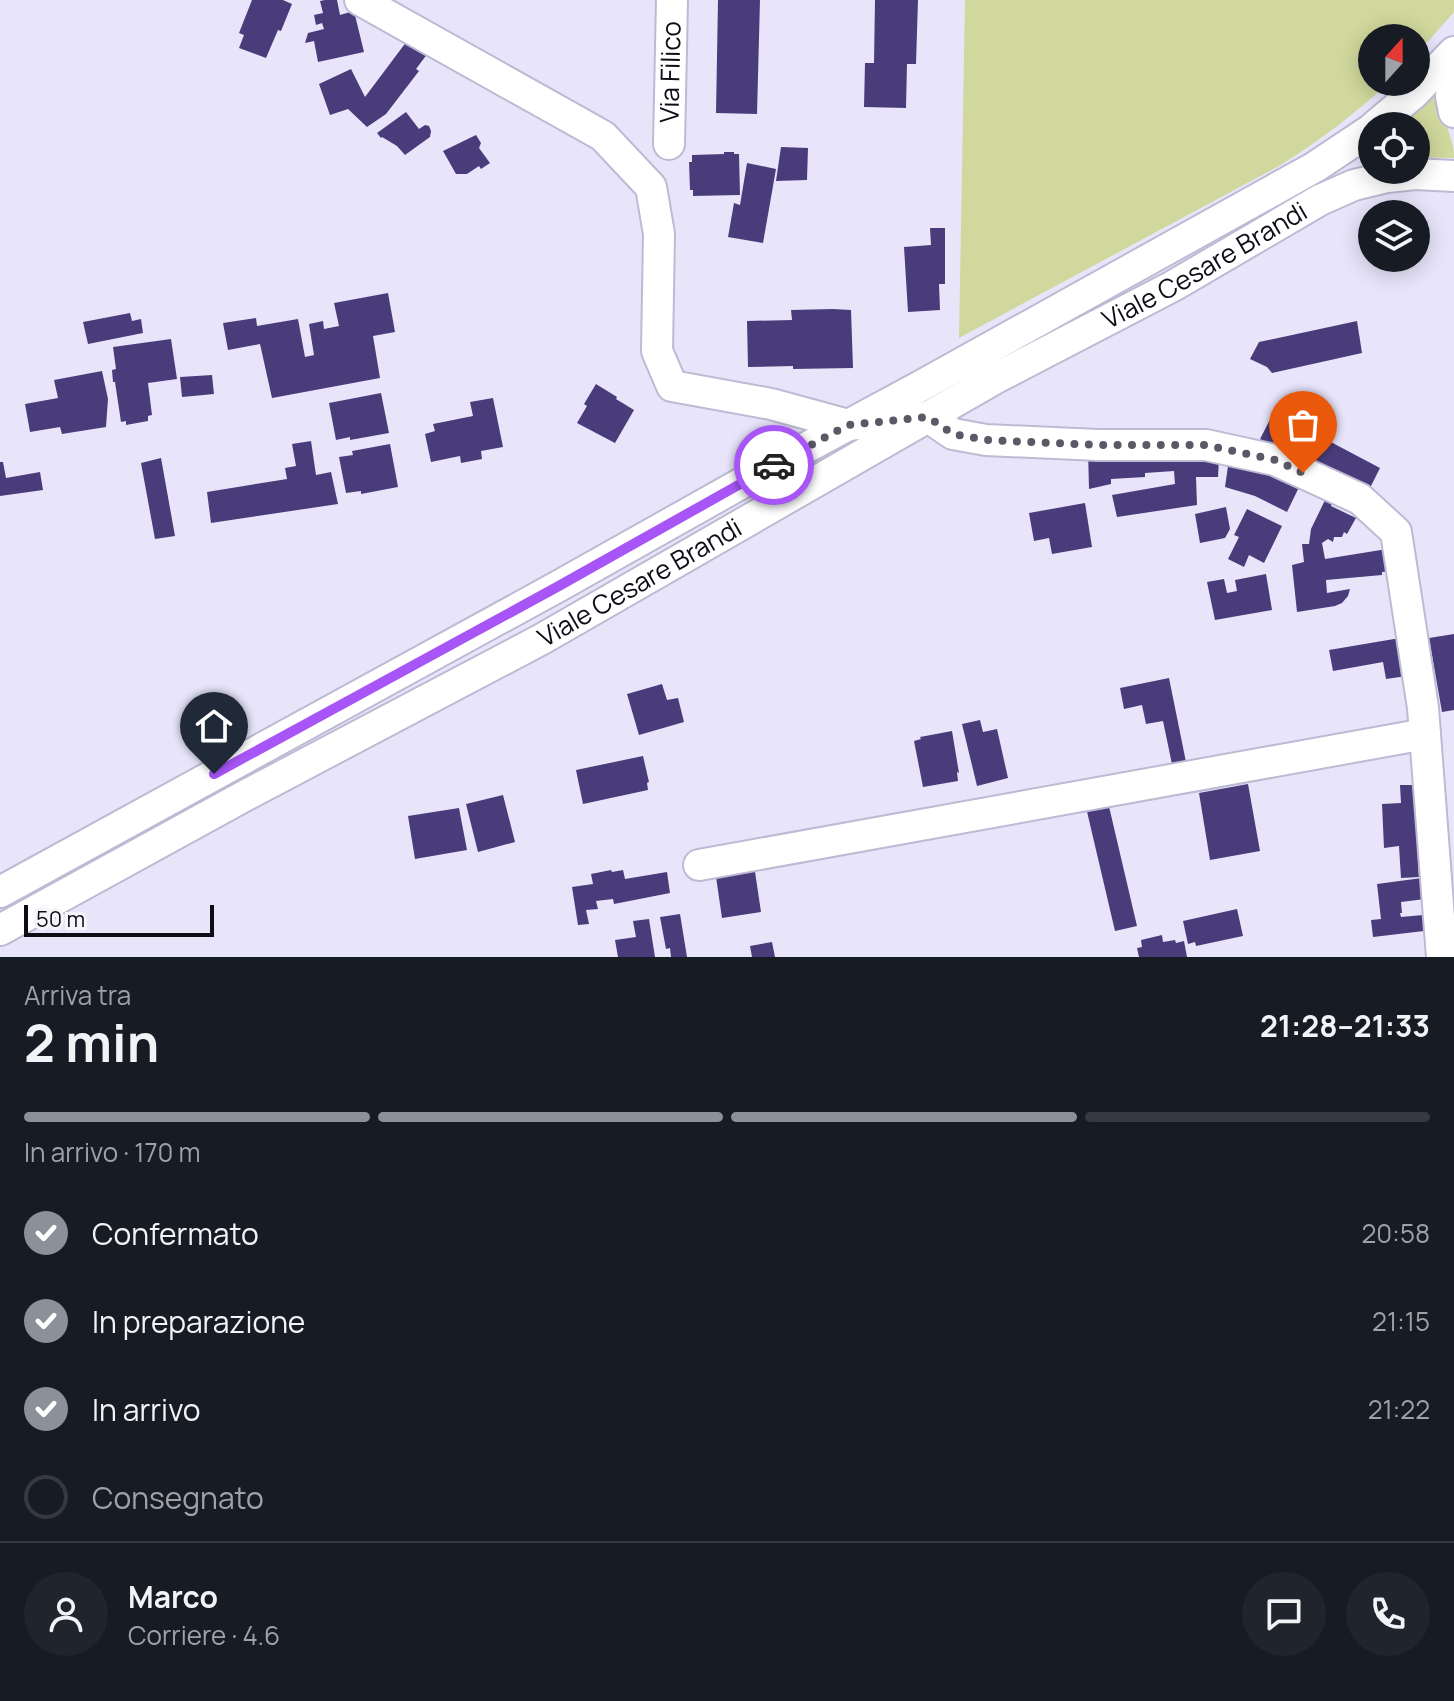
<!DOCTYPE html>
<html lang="it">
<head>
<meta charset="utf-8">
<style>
	:root { --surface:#171b24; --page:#20242c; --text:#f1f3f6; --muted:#9ea1a6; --line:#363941; --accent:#8c9099 }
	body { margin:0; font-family:Manrope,sans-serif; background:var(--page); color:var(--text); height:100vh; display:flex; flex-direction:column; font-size:30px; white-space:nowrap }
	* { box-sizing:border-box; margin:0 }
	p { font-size:26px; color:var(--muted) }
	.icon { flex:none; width:44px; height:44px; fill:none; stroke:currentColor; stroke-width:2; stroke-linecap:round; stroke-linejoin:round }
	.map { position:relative; height:957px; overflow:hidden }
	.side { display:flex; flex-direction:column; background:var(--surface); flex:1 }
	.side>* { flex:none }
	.needle { width:52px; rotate:21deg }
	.tools { position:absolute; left:1358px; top:24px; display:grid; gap:16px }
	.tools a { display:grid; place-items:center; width:72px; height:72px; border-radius:50%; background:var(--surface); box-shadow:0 4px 20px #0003; font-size:40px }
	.scale { position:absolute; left:24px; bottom:20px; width:190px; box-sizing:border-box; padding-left:8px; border:4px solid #0e0d16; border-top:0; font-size:22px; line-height:28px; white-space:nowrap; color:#0e0d16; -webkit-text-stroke:6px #f5f5fa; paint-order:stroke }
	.pin { position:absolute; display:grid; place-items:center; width:68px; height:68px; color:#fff; margin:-82px -34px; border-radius:50% 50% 50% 0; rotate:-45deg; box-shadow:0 0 8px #0007 }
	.pin .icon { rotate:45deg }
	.courier { position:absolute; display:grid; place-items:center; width:80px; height:80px; margin:-40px; border:6px solid #a855f7; border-radius:50%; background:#fff; color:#222; box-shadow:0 2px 10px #0007 }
	.summary em { font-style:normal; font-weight:700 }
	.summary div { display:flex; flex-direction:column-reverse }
	.summary { display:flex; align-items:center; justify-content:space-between; height:136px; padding:0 24px }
	h1 { font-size:52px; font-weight:700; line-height:60px }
	.bar { display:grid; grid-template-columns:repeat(4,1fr); gap:12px 8px; align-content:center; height:96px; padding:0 24px }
	.bar i { height:10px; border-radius:6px; background:var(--line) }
	.bar .selected { background:var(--accent) }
	.bar p { grid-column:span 4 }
	.line { display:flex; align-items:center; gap:20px; padding:0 24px; border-top:2px solid var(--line) }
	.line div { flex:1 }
	.round { display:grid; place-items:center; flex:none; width:84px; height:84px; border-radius:42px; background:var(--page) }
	ol { padding:0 24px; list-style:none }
	li { display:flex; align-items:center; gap:24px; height:88px }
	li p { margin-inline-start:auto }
	li .icon { padding:8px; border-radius:50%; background:var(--accent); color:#fff; stroke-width:4 }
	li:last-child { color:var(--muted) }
	li i { width:44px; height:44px; border:4px solid var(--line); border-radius:50% }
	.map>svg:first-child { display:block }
	.green { fill:#d1d89d }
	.building { fill:#4a3c7b }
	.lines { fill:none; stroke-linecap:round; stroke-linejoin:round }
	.street-casing { stroke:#bdbad4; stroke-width:34 }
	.street { stroke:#fff; stroke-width:30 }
	.done { stroke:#5a5966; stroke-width:8; stroke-dasharray:0 14.4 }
	.route { stroke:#a855f7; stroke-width:10 }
	.labels { text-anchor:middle; stroke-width:8; stroke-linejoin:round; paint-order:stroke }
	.street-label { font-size:26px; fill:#0e0d16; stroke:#f5f5fa }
</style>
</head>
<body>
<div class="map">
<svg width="1454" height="957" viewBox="0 0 1454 957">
	<rect width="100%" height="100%" fill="#e8e5fb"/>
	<path class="green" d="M965 0H1454V12L1416 55V38H1372V82H1390C1354 114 1320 141 1279 166L959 338Z
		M1438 85C1442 99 1444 112 1447 125 1450 139 1454 143 1454 158L1416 157V126H1398Z"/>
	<path class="building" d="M252 0H283L292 4 281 31 278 30 266 58 239 48 244 35 239 33Z
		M325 0H337L340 15 354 11 364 52 318 62 314 41 305 43 308 33 324 29 322 23 316 25 314 15 323 13 320 1Z
		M718 0H760L757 114 716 113Z
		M875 0H918L916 64H907L906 108 864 107 865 63H874Z
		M407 41 428 53 416 69 419 71 386 114 367 127 348 109 330 115 319 84 351 69 365 97Z
		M406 112 419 129 425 125 429 126 431 131 430 137 405 155 397 146 382 137 381 138 377 133Z
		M476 135 481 143 479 148 490 163 481 169 479 166 467 174H456L443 151Z
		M781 147 808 148 807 180 776 181Z
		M724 152H734V154H739L740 195 693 196V190H690L689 162H692V155L724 154Z
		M747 163 776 169 763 243 728 237 734 203 740 205Z
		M930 228H945V284H939L940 310 908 312 904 247 931 245Z
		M388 293 395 332 373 336 380 378 272 398 260 344 228 350 223 323 256 318 257 326 298 319 305 357 314 355 309 324 323 321 324 329 339 326 334 303Z
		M833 309 851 310 853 368 793 369V366L748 367 747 321 792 320 791 310Z
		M130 313 132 321 141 319 143 333 88 344 83 322Z
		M1357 321 1362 353 1272 373 1267 367 1250 359 1259 342Z
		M171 339 177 379 148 383 152 415 148 416V421L126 425V421L121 422 115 382H113L112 370 116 369 113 347Z
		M102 371 108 399 106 427 62 434 60 427 30 432 25 404 58 398 54 380Z
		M212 375 214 394 182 397 180 377Z
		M596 384 617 397 616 399 634 410 615 443 577 423 587 406 584 404Z
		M381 393 389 433 350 440V437L336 440 329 403Z
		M493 398 503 447 481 451 482 459 461 463 460 456 431 462 425 434 435 431 433 424 473 416 470 402Z
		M1274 412 1380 468 1366 496 1260 439Z
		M311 441 316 475 331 472 338 504 211 523 207 492 287 479 285 468 296 466 292 444Z
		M390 444 398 487 361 494V491L346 493 339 457 353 455 352 451Z
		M1088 450 1219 459 1218 477H1196L1197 505 1117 517 1112 495 1175 484 1174 471 1145 473V477L1111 479V484L1089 489Z
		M161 458 175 536 155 539 141 463Z
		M1229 459 1302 481 1287 512 1255 496 1225 487Z
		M0 462H3L6 478 40 472 43 490 0 496Z
		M1327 496 1333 499 1331 506 1356 518 1347 534 1344 532 1342 537H1334L1333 542 1328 539 1322 543 1325 559 1387 549 1392 571 1382 572V575L1326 580 1327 593 1350 589 1348 596 1342 603 1335 606 1297 612 1292 565 1304 562 1302 544H1309L1311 529Z
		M1085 503 1092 547 1052 554 1049 538 1034 541 1029 513Z
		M1226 507 1230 529 1225 538 1200 543 1195 514Z
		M1247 509 1282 526 1264 563 1249 555 1244 567 1228 559 1239 537 1234 535Z
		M1266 574 1272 610 1215 620 1207 582 1224 579 1227 593 1237 591 1235 580Z
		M1454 634V710L1442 712 1429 638Z
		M1400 638 1407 676 1386 679 1383 662 1333 671 1329 650Z
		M1169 678 1187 767 1173 769 1163 721 1146 724 1142 705 1124 709 1120 688Z
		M662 684 667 700 678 698 684 722 639 735 627 694Z
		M980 720 983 732 997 729 1008 778 977 786 962 724Z
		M952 731 959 773 957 772 958 781 923 787 914 741 921 739 920 737Z
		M643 756 649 782 647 783 648 790 583 804 576 770Z
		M1248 784 1260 851 1210 860 1199 793Z
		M1400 785H1419L1422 843 1417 844 1419 877 1401 878 1399 846 1384 848 1382 804 1401 803Z
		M503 795 515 842 478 852 466 804Z
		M1107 798 1137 926 1115 931 1085 803Z
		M459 808 467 850 415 859 408 816Z
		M754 865 761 912 722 918 715 870Z
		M611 870 612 872 623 870 625 879 667 872 670 893 614 904 613 899 596 901 598 909 586 910 589 924 578 925 572 887 593 884 591 874Z
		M1422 878 1425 899 1401 902 1402 913H1400L1401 917 1423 915 1424 931 1373 937 1371 920 1381 919 1377 884Z
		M1237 909 1243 936 1196 946 1195 942 1188 944 1183 921Z
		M680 914 687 957H671L670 948 666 949 660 917Z
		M649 919 655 957H618L615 940 636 937 633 921Z
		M1162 935 1163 942 1175 940 1176 943 1184 941 1187 957H1139L1137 948 1142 947 1141 940Z
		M772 942 775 957H752L750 946Z"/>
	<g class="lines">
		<g class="street-casing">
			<g id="street">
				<path d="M360 0 603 136 651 187 659 234 657 351 672 386 771 404 848 425 928 417 953 434 986 440 1098 445H1206L1275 460 1360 499 1396 532 1423 708 1442 957"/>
				<path d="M1454 67 1451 96 1454 112"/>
				<path d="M1375 126 1413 94 1454 52"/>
				<path id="s1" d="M669 144 672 0"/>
				<path d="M699 865 1425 734"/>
				<path d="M0 892 557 587 774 465 919 387 1315 167 1372 129"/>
				<path id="s2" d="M0 930 250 793 542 639 928 417 996 378 1173 286 1320 200 1354 185 1387 177 1415 174 1454 176"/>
			</g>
		</g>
		<use href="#street" class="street"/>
	</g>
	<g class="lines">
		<path class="done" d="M774 465 848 425 928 417 953 434 986 440 1098 445H1206L1275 460 1303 473"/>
		<path class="route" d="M214 774 557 587 774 465"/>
	</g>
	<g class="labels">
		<g class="street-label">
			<text dy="9" stroke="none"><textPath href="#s1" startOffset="72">Via Filico</textPath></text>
			<text dy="9" stroke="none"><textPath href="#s2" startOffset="1376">Viale Cesare Brandi</textPath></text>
			<text dy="9" stroke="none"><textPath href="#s2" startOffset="728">Viale Cesare Brandi</textPath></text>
		</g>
	</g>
</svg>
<div class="tools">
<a><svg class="needle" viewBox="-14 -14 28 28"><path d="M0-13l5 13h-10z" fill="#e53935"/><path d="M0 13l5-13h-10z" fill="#9ea1a6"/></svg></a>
<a><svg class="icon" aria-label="locate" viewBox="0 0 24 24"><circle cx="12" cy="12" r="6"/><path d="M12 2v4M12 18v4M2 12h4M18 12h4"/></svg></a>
<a><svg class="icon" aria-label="layers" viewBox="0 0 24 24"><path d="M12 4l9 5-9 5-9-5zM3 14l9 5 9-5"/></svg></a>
</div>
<div class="scale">50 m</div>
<div class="pin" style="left:1303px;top:473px;background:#ea580c"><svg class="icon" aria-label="bag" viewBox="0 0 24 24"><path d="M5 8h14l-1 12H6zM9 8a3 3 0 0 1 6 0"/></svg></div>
<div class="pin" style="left:214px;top:774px;background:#1f2937"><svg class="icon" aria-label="home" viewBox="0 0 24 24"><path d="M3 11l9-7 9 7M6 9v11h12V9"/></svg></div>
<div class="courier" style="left:774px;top:465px"><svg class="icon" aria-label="car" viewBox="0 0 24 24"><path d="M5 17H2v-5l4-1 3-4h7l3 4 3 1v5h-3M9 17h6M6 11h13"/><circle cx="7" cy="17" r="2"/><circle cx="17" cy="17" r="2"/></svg></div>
</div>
<section class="side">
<div class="summary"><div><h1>2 min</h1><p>Arriva tra</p></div><em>21:28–21:33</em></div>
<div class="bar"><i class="selected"></i><i class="selected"></i><i class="selected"></i><i></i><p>In arrivo · 170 m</p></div>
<ol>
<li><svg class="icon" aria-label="check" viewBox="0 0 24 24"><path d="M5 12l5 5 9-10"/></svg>Confermato<p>20:58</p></li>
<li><svg class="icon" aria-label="check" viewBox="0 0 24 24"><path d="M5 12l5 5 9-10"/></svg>In preparazione<p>21:15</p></li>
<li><svg class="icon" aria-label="check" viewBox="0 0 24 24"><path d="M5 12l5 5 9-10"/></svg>In arrivo<p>21:22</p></li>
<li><i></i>Consegnato</li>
</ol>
<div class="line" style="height:144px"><a class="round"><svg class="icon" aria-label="person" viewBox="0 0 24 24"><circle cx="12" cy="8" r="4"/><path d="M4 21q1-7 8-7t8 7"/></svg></a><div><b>Marco</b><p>Corriere · 4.6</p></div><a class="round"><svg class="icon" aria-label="chat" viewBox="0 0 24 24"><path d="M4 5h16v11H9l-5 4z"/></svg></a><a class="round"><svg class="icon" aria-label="phone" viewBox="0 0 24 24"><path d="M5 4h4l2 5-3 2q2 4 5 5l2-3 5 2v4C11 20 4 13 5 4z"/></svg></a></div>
</section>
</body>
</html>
